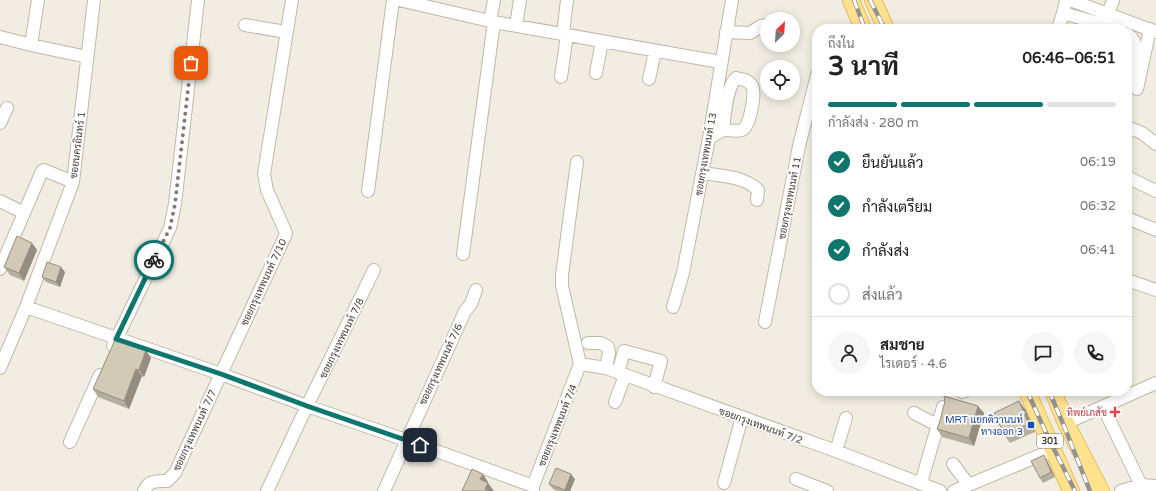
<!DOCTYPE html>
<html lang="th">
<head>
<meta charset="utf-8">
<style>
	:root { --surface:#fff; --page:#f6f6f6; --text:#222; --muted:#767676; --line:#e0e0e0; --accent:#0f766e }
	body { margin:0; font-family:"Varela Round",Sarabun,sans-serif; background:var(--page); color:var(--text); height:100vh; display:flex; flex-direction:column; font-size:15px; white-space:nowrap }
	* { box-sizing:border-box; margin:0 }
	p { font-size:13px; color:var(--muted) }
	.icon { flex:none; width:22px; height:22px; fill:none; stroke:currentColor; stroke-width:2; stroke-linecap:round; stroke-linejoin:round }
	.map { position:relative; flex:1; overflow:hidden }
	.drawer { position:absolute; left:812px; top:24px; width:320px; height:372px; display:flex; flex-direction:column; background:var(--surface); border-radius:16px; box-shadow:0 2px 10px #0003 }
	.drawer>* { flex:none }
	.needle { width:26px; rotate:25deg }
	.tools { position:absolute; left:760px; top:12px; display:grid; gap:8px }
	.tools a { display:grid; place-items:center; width:40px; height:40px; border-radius:50%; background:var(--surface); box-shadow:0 2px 10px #0003; font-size:20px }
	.pin { position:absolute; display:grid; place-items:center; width:34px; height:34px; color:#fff; margin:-17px; border-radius:8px; box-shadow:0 2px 6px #0006 }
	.courier { position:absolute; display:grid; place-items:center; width:40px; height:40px; margin:-20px; border:3px solid #0f766e; border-radius:50%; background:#fff; color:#222; box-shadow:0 1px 5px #0007 }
	.overview em { font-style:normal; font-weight:700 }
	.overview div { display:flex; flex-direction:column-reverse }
	.overview { display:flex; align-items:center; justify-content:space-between; height:68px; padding:0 16px }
	h1 { font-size:26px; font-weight:700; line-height:30px }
	.bar { display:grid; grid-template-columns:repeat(4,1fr); gap:6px 4px; align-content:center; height:48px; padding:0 16px }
	.bar i { height:5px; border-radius:3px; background:var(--line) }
	.bar .current { background:var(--accent) }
	.bar p { grid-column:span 4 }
	.line { display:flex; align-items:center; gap:10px; padding:0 16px; border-top:1px solid var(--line) }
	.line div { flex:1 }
	.round { display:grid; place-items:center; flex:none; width:42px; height:42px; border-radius:21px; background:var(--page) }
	ol { padding:0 16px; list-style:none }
	li { display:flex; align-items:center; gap:12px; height:44px }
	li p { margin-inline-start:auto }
	li .icon { padding:4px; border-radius:50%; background:var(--accent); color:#fff; stroke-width:4 }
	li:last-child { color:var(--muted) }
	li i { width:22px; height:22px; border:2px solid var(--line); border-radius:50% }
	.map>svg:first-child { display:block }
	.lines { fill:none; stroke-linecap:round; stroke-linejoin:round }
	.minor-casing { stroke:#c0b8a8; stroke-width:14 }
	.major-casing { stroke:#e5bf5d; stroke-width:18 }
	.minor { stroke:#fff; stroke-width:12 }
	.major { stroke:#ffe18e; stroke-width:16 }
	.rail-casing { stroke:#939393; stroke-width:4.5 }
	.rail { stroke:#fff; stroke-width:3; stroke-dasharray:9; stroke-linecap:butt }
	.wall { fill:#b5ad9d }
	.shaded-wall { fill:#948d80 }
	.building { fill:#d3c9b7; stroke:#948d80 }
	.done { stroke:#807b70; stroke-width:4; stroke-dasharray:0 7.2 }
	.route { stroke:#0f766e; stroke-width:5 }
	.health-dot { fill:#e0444e; stroke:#fff; stroke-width:1.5 }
	.transit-dot { fill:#1a4fb4; stroke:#fff; stroke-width:1.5 }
	.labels { text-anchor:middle; stroke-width:3.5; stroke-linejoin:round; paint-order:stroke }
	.shield { fill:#fff; stroke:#7b7770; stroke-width:1 }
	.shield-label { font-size:9px; font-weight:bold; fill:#433d33 }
	.street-label { font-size:10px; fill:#433d33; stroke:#fff }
	.health-label { font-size:10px; fill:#be3a42; stroke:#fff; text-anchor:end }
	.transit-label { font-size:10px; fill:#164399; stroke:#fff; text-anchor:end }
</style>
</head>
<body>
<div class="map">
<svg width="1156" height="491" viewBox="0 0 1156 491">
	<rect width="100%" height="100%" fill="#f1ede2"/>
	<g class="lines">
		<g class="minor-casing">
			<path id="minor" d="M399 0 494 22 720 62
				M1066 0 1063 13 1119 29
				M1070 0 1156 32
				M1108 14 1113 0
				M490 21 494 0
				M245 25 286 32
				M516 26 520 0
				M1058 29 1063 13
				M726 32 750 33 761 26 767 25
				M563 34 567 0
				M1127 34C1144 44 1132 68 1127 82
				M0 37 31 45 87 57
				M31 45 38 0
				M596 73 602 41
				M561 77 567 35
				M649 79 655 51
				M1137 89 1150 29
				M0 123 7 108
				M1127 127 1142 133 1156 144
				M709 138 723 130C725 116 726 88 736 78 742 79 749 80 752 86 756 93 750 127 742 130 737 132 728 130 723 130
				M702 173C721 176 744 176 758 190L757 200
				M1129 178 1156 191
				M368 191 393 0
				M0 201 24 213
				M1127 218 1156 230
				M463 254 494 22
				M0 269 42 171 44 170 73 182
				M1127 280 1156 290
				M26 307 221 374 307 406 406 440 533 486V491
				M673 307 683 273 709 138 732 0
				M765 322 799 146 817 75
				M588 343H601L608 347 609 353 606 368
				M113 346 170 228 175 204 198 0
				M580 364 606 368 836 451 940 491
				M0 368 26 307 73 182 94 0
				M618 373 624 351 661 361 654 387
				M962 392 965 391
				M615 402 625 376
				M1103 407 1141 485
				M914 413 939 426
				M1066 423 1156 383
				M70 442 100 375
				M836 451 846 418
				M953 464 968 484
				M796 479 827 491
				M724 483 742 417
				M921 483 943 407
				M533 486 580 364 562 286V275L577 162
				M144 491C149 480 156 481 167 481L175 473 285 236 286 233 267 190 264 174 292 0
				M267 491 307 406 374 270
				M384 491 465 311 471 304 476 290
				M954 491 1053 450
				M1121 491 1141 485 1156 486"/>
		</g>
		<g class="major-casing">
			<path id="major" d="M851 0 863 29
				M873 0 886 29
				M1027 391 1071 491
				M1053 391 1066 423 1101 491"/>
		</g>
		<use href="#minor" class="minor"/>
		<use href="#major" class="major"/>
		<g class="rail-casing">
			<path id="rail" d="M854 0 865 29
				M870 0 885 29
				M1027 391 1047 435 1075 491
				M1049 391 1064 426 1090 491"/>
		</g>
		<use href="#rail" class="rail"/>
	</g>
	<path class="wall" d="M32 243 37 250 24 281 10 275 4 267Z
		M65 272 60 287 46 282 42 277Z
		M151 358 144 377 142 376 129 409 98 397 93 389Z
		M945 401 984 413 974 446 942 437 937 429 940 421Z
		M1025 409 1035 432 1010 443 1005 436Z
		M1047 461 1055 477 1043 483 1040 478Z
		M575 479 570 491H557L553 489 549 484Z"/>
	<path class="shaded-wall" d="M32 243 37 250 24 281 19 273Z
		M61 267 65 272 60 287 56 282Z
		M146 350 151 358 144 377 139 370Z
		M136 369 142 376 129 409 124 401Z
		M1019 401 1025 409 1035 432 1029 424Z
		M978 406 984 413 974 446 969 438Z
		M1044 455 1055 477 1051 472Z
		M483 474 488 482 486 487 480 479Z
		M571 474 575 479 570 491H565V490Z
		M488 483 494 491H487L485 489Z"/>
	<path class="building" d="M17 236 32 243 19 273 4 267Z
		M47 262 61 267 56 282 42 277Z
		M115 340 146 350 139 370 136 369 124 401 93 389Z
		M944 396 978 406 969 438 937 429 940 421 945 401Z
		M1019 401 1029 424 1005 436 994 413Z
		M1044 455 1051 472 1040 478 1031 461Z
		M556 468 571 474 565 490 549 484Z
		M472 469 483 474 480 479 488 483 485 489 489 491H462Z"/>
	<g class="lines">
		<path class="done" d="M154 260 170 228 175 204 191 63"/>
		<path class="route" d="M154 260 116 339 221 374 307 406 420 445"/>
	</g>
	<path class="health-dot" d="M1113 406h4v4h4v4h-4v4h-4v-4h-4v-4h4z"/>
	<rect class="transit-dot" x="1027" y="421" width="8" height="8" rx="2"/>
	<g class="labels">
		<rect class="shield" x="1037" y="434" width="26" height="14" rx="3"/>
		<g class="shield-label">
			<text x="1050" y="444">301</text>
		</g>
		<g class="street-label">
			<text transform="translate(77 145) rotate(-83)" y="4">ซอยนครอินทร์ 1</text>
			<text transform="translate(705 154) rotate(-80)" y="4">ซอยกรุงเทพนนท์ 13</text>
			<text transform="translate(789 198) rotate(-79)" y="4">ซอยกรุงเทพนนท์ 11</text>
			<text transform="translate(263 282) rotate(-65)" y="4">ซอยกรุงเทพนนท์ 7/10</text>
			<text transform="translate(341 338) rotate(-64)" y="4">ซอยกรุงเทพนนท์ 7/8</text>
			<text transform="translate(440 364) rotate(-65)" y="4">ซอยกรุงเทพนนท์ 7/6</text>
			<text transform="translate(557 425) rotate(-68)" y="4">ซอยกรุงเทพนนท์ 7/4</text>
			<text transform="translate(761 425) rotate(20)" y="4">ซอยกรุงเทพนนท์ 7/2</text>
			<text transform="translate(194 430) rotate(-65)" y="4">ซอยกรุงเทพนนท์ 7/7</text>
		</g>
		<g class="health-label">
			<text x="1107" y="416">ทิพย์เภสัช</text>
		</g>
		<g class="transit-label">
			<text x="1023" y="423">MRT แยกติวานนท์<tspan x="1023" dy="12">ทางออก 3</tspan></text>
		</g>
	</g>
</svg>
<div class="tools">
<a><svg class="needle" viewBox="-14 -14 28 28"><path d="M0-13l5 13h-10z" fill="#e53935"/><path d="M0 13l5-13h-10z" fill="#767676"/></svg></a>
<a><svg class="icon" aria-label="locate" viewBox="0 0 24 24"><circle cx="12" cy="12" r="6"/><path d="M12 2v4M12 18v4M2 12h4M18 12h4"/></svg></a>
</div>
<div class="pin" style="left:191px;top:63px;background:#ea580c"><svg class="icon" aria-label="bag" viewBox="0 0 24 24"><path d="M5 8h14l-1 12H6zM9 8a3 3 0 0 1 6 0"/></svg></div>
<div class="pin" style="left:420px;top:445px;background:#1f2937"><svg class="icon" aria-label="home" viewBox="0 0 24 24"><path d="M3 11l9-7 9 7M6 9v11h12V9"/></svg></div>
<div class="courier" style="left:154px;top:260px"><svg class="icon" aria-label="bike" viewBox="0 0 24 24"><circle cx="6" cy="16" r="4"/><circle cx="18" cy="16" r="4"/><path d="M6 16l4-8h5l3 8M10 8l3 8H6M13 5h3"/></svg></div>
<section class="drawer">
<div class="overview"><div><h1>3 นาที</h1><p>ถึงใน</p></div><em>06:46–06:51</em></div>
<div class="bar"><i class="current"></i><i class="current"></i><i class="current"></i><i></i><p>กำลังส่ง · 280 m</p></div>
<ol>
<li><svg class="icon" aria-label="check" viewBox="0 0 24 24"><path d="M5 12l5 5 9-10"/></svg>ยืนยันแล้ว<p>06:19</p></li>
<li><svg class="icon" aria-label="check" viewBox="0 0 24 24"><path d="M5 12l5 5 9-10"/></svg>กำลังเตรียม<p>06:32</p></li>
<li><svg class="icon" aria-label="check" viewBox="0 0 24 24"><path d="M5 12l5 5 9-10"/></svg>กำลังส่ง<p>06:41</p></li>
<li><i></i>ส่งแล้ว</li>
</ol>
<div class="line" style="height:72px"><a class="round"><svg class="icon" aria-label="person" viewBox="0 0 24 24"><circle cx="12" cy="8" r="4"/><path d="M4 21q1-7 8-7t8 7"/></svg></a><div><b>สมชาย</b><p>ไรเดอร์ · 4.6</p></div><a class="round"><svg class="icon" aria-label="chat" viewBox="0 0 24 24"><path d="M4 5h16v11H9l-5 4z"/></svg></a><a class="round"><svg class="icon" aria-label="phone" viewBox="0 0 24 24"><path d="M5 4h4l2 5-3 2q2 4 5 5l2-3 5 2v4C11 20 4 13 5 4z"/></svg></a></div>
</section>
</div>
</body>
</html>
